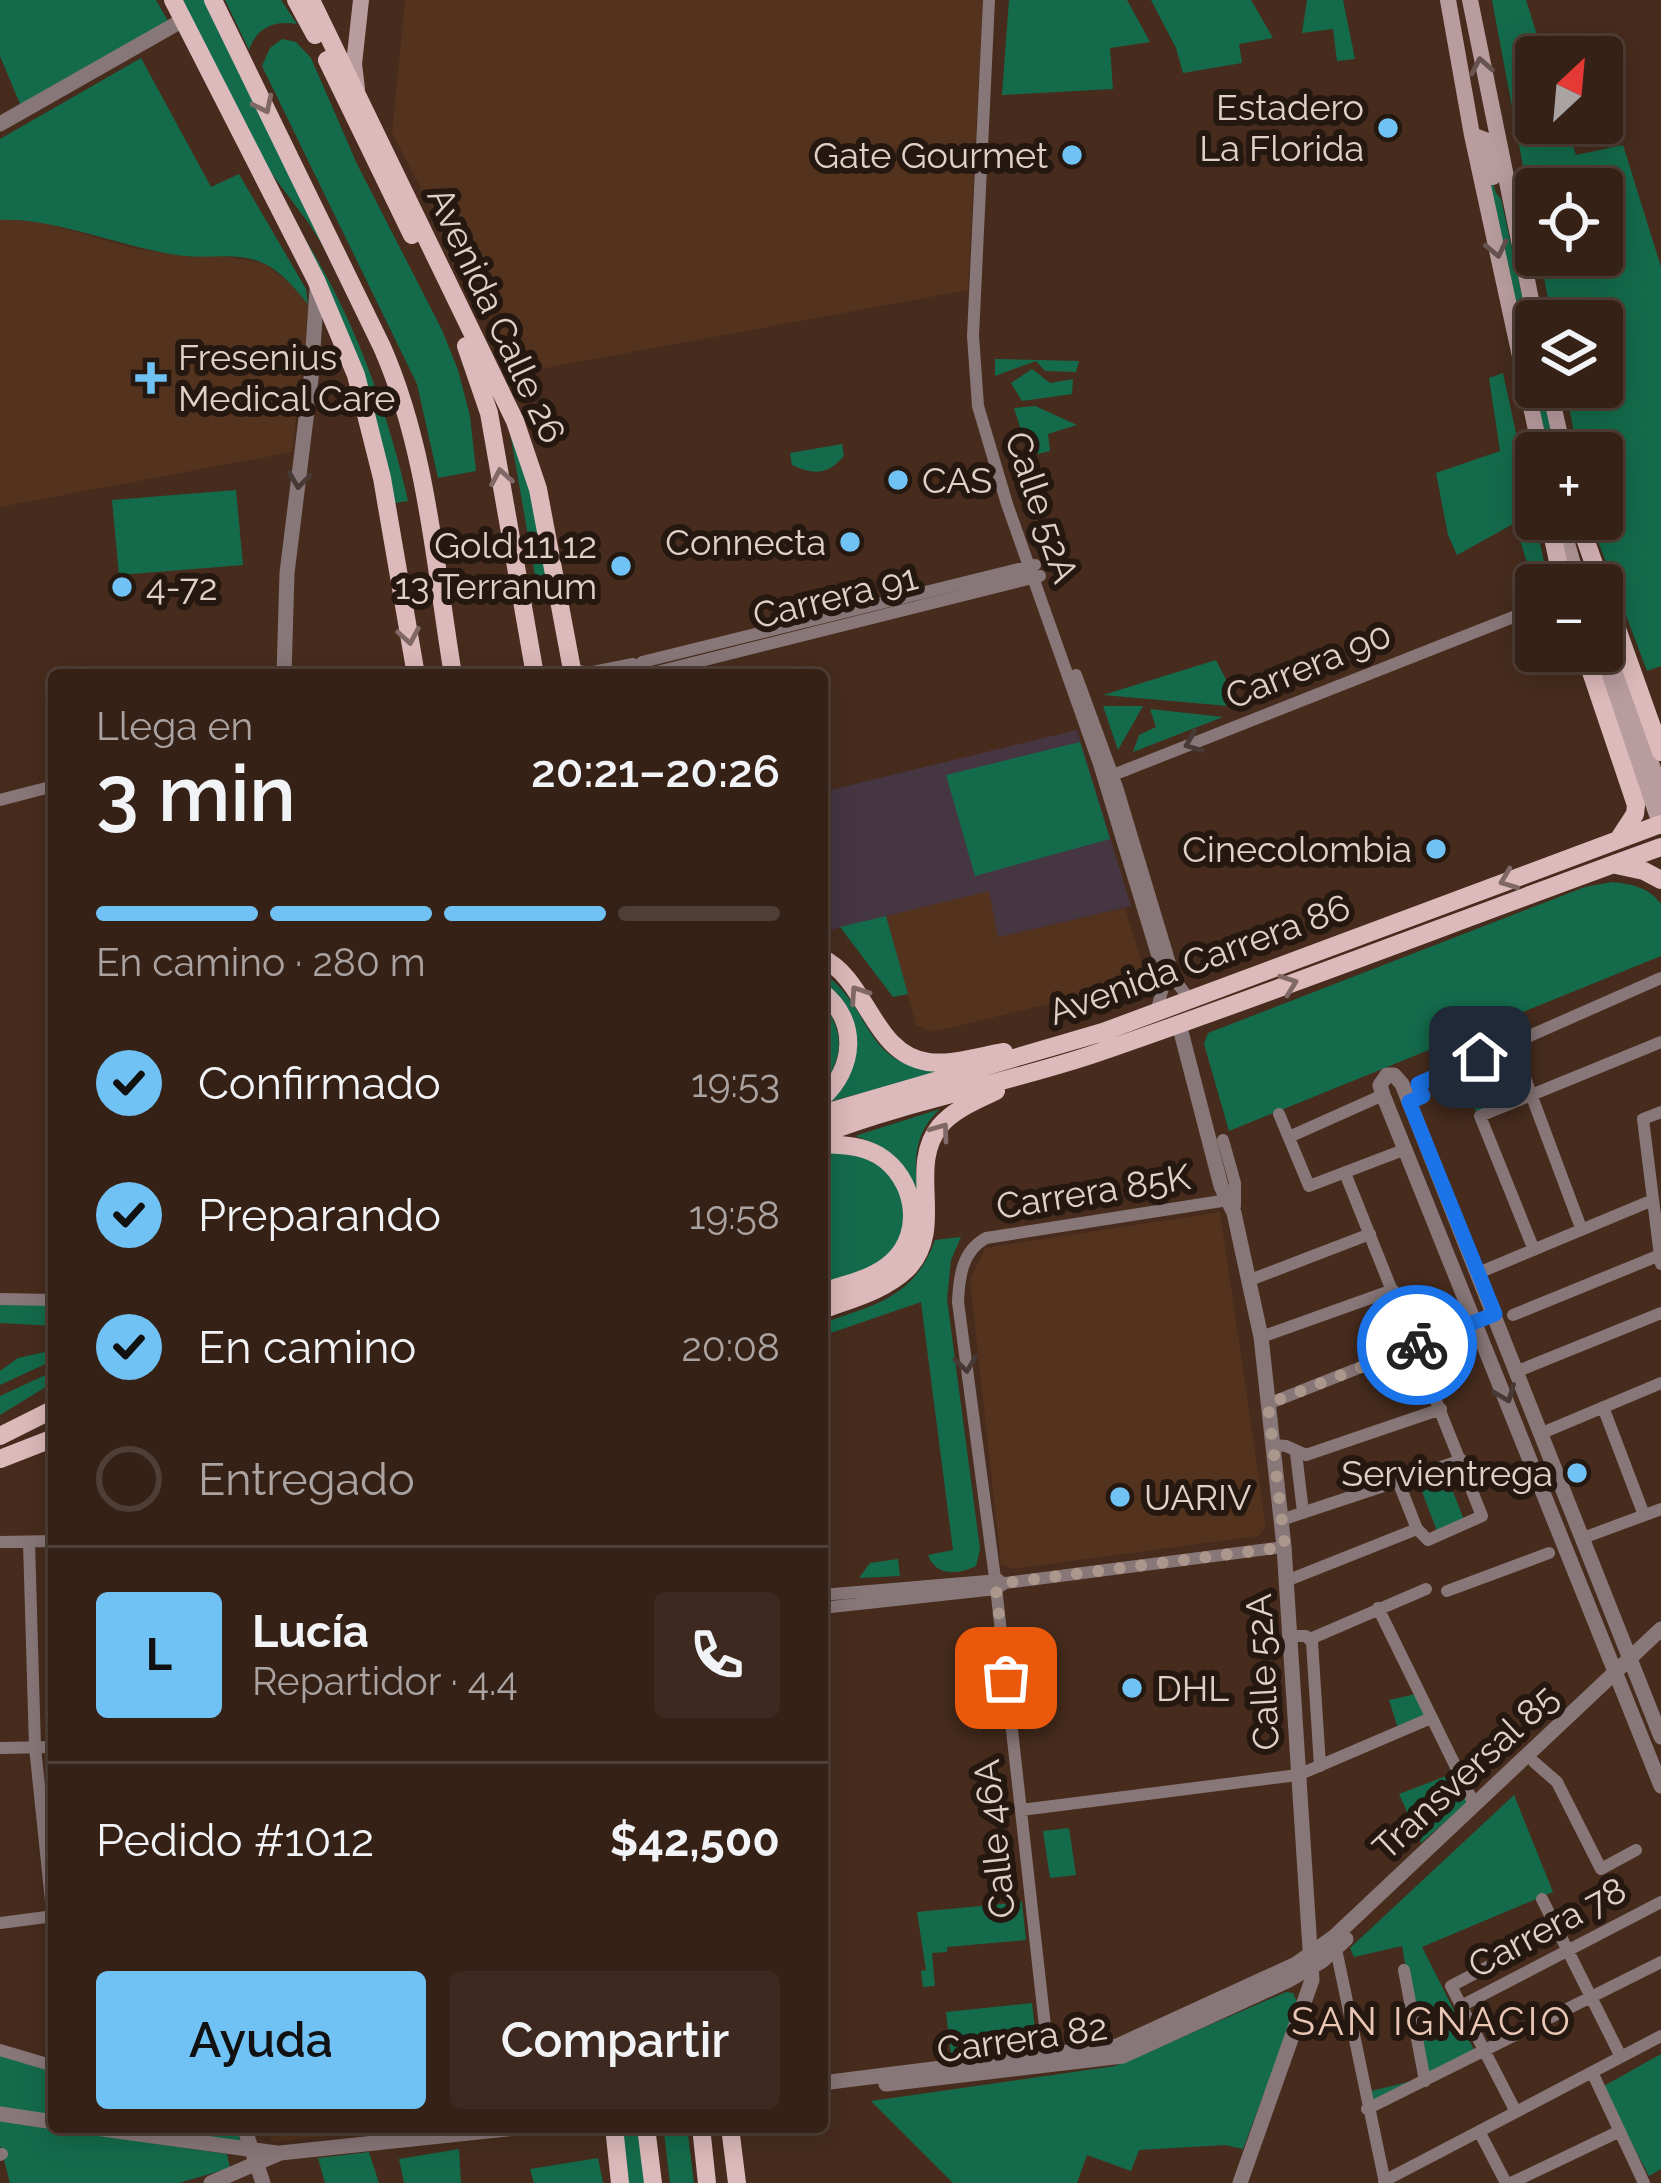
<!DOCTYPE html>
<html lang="es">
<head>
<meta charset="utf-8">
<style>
	:root { --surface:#352116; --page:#3d291f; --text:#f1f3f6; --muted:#aaa3a1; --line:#4f3e35; --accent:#70c2f4 }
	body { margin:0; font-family:Raleway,sans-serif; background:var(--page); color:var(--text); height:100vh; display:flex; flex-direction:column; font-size:45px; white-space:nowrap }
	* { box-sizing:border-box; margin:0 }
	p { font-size:39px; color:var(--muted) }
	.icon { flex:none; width:66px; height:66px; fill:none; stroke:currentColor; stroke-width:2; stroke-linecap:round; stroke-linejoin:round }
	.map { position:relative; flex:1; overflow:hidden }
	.sheet { position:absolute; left:48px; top:669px; width:780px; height:1464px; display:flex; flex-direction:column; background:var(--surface); border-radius:12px; box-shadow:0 6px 30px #0003,0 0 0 3px var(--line) }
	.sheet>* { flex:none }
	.needle { width:78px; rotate:26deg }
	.tools { position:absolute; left:1515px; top:36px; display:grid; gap:24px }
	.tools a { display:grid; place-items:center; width:108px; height:108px; border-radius:12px; background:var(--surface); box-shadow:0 6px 30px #0003,0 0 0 3px var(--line); font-size:60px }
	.pin { position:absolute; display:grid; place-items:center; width:102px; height:102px; color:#fff; margin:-51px; border-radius:24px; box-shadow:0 6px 18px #0006 }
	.courier { position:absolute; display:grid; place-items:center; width:120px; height:120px; margin:-60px; border:9px solid #1a73e8; border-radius:50%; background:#fff; color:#222; box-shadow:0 3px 15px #0007 }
	.summary em { font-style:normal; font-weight:600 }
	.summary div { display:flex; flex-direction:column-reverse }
	.summary { display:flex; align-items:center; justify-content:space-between; height:204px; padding:0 48px }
	h1 { font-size:78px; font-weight:600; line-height:90px }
	.bar { display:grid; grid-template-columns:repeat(4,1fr); gap:18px 12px; align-content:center; height:144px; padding:0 48px }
	.bar i { height:15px; border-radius:9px; background:var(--line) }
	.bar .current { background:var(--accent) }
	.bar p { grid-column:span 4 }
	.line { display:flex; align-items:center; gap:30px; padding:0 48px; border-top:3px solid var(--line) }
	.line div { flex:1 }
	.round { display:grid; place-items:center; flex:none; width:126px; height:126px; border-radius:12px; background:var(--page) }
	ol { padding:0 48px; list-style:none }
	li { display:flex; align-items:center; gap:36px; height:132px }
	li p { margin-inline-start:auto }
	li .icon { padding:12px; border-radius:50%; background:var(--accent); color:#111; stroke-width:4 }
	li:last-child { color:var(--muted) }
	li i { width:66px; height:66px; border:6px solid var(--line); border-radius:50% }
	.primary-button { display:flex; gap:24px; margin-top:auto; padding:24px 48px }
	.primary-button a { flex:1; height:138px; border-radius:12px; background:var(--accent); color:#111; font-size:48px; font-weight:600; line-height:138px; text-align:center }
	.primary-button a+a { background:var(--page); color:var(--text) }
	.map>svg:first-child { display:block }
	.commercial { fill:#453642 }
	.built { fill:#53321e }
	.green { fill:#146b4c }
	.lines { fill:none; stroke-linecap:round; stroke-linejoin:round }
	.minor { stroke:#887778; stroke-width:12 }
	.tertiary { stroke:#887778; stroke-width:15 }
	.secondary { stroke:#b89c9e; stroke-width:16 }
	.primary { stroke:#dcb9bb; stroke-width:18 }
	.oneway { stroke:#675350 }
	.oneway2 { stroke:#806866 }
	.oneway3 { stroke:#473935 }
	.done { stroke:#ab978b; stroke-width:12; stroke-dasharray:0 21.6 }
	.route { stroke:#1a73e8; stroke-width:15 }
	.poi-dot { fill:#70c2f4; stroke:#241811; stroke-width:4.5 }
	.labels { text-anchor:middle; stroke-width:12; stroke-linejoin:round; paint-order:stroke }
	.poi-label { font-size:36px; fill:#e1d0c6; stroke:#241811; text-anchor:end }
	.street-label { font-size:36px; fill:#e1d0c6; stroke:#241811 }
	.neighbourhood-label { font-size:39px; letter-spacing:3px; fill:#eac7b4; stroke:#241811 }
</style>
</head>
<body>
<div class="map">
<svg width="1661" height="2183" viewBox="0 0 1661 2183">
	<rect width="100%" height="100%" fill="#472c1d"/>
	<path class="commercial" d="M1077 730 1131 906 997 938 988 892 822 932V792Z"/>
	<path class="built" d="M405 0H983L968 290 518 373 392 133Z
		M26 218 133 248 191 257 213 254 265 264 290 283 308 304 309 315 292 452 0 507V220Z
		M989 891 998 937 1125 908 1147 980 933 1032 916 1025 886 916Z
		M1220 1212 1266 1527 1258 1536 1013 1569 1001 1564 970 1280 985 1248Z
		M267 2127H422L272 2142Z"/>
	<path class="green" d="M0 0H156L171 26 23 111 0 56Z
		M180 0H206L338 271 310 225 260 158Z
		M225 0H281L297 24C274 20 257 27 249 50Z
		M1009 0H1127L1150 42 1110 48 1113 89 1002 95Z
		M1151 0H1251L1273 38 1239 44 1242 63 1183 73 1176 48Z
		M1307 0H1343L1355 59 1337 61 1333 29 1302 33Z
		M1492 0H1526L1544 57H1536V123H1565L1576 155 1623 145 1661 267V666L1647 671 1593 528 1591 519H1602V453H1578L1565 387H1602V321H1552L1540 255H1602V189H1536V236Z
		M282 39 296 42 311 58 357 164 442 330 458 370 470 416 476 471 438 478 417 384 262 66 270 48Z
		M141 58 211 187 239 174 306 289 308 304C296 290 284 274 267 265 241 251 211 259 184 256 125 249 54 217 0 220V139Z
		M1480 142 1496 193 1501 199 1536 358V387H1542L1556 453H1549Z
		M297 226C351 310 386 404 408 501L395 503 388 490Z
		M995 359 1079 361 1076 372 1045 371 1036 361 995 376Z
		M1032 369 1050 383 1073 379 1072 394 1022 401 1011 383Z
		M1503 373 1549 585H1536L1535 590 1515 523 1457 555 1448 535 1436 473 1500 451 1489 378Z
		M1035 406 1077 425 1048 434 1050 451 1029 456 1014 408Z
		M506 409 525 460 550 592 538 593Z
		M842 444 844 456C828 475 814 475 792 465L790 453Z
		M236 490 243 565 119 575 112 500Z
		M1216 660 1240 707 1103 695Z
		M1103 706H1143L1118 750Z
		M1150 709 1223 717 1133 752 1139 735 1156 727Z
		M1080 742 1110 839 975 876 946 775Z
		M1612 882C1631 884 1649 887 1661 904V956L1229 1131 1204 1044 1208 1033 1585 887Z
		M886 916 908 994 893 997 840 927Z
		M822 972C877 1010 859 1067 943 1071L829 1102 852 1058 822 985Z
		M822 1001C846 1036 843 1054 822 1090Z
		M1508 1055 1525 1090 1476 1112 1465 1087 1436 1099 1432 1090Z
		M940 1109C913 1134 915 1159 917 1194 904 1163 887 1146 855 1136Z
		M833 1151C844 1154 859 1154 870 1159 907 1174 918 1239 884 1263 867 1275 841 1281 822 1289V1155Z
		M961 1237 951 1260 947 1299 980 1549 976 1566C958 1575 935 1576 928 1555L953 1550 921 1302 822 1336V1323C875 1305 914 1298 935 1240Z
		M0 1304H54V1326L0 1323Z
		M54 1350V1360L0 1385V1371L18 1358Z
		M54 1371V1382L0 1415V1396Z
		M1445 1471 1464 1520 1437 1531 1418 1481Z
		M898 1559 900 1576 859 1578 870 1563Z
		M1416 1694 1429 1723 1400 1735 1389 1700Z
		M1454 1773 1469 1801 1421 1843 1399 1794Z
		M1514 1795 1553 1892 1422 1947 1475 2052 1374 2104 1371 2091 1425 2078 1402 1946 1354 1957 1350 1948Z
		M1069 1828 1076 1875 1050 1878 1043 1831Z
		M1022 1902 1026 1940 947 1947V1952L932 1953 935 1986 923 1987 921 1971 926 1970 917 1912Z
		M1286 1992 1293 1993 1298 2004 1243 2149 1225 2145 1139 2150 1131 2171 1087 2155 1077 2183H953L871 2101 1115 2066Z
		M1032 2003 1037 2046 951 2055 946 2012Z
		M1661 2054V2169L1649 2176 1602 2087Z
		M0 2055 54 2072V2116L0 2108Z
		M0 2121 227 2154 230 2168 179 2183H10L0 2145Z
		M130 2127H236L241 2143Z
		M619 2127H638L645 2183H626Z
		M669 2127H687L694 2183H670L664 2132H669Z
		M459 2149 461 2183H404L399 2159Z
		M369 2152 379 2183H325L318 2158Z
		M598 2158 603 2183H534L530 2169Z"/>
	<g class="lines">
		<path class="minor" d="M989 0 973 336 978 406 1007 504 1099 764 1165 981 1156 1012
			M642 662 1035 565
			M572 669 588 673 633 664
			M645 675 1040 576
			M1076 675 1117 787 1175 980 1190 1000
			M1108 777 1536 608
			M0 800 54 786
			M1504 1022 1581 1228
			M1409 1102 1423 1096 1418 1085 1661 978
			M1661 1112 1643 1119 1661 1264
			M1279 1114 1309 1186 1406 1149
			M1289 1137 1383 1095
			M1223 1140 1235 1183V1206
			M1345 1173 1482 1516 1428 1540 1417 1529 1398 1481
			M1534 1250 1480 1116 1661 1042
			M1478 1273 1653 1200
			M1250 1280 1370 1234
			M0 1299 54 1300
			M1513 1315 1660 1255
			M1261 1337 1393 1290
			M1518 1371 1661 1313
			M1268 1404 1495 1314
			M1603 1407 1644 1515
			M1542 1433 1661 1383
			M1273 1445 1286 1446 1306 1455 1441 1409
			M1296 1453 1303 1512
			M1281 1520 1462 1460
			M1583 1538 1661 1509
			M0 1542 54 1541
			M29 1542 35 1747 54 1930
			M1286 1581 1417 1529
			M1447 1591 1549 1553
			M822 1595 999 1580
			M822 1608 996 1589 1005 1583 1284 1547
			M1378 1608 1474 1804
			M1290 1636H1306L1312 1642 1320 1766
			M1310 1639 1426 1589
			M0 1748 54 1747
			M1534 1762 1557 1782 1601 1869 1636 1850
			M1021 1810 1298 1775 1431 1718
			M1542 1899 1621 2057
			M0 1923 54 1916
			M1336 1949 1385 2183
			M1404 1970 1425 2081
			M1461 2006 1661 1902
			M0 2050 54 2066
			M1049 2062 995 1578 958 1302C959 1277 962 1251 986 1238L1228 1200
			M1592 2072 1644 2183
			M1367 2109 1661 1962
			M1516 2112 1451 1986 1516 1952
			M1479 2131 1506 2183
			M0 2155 2 2154
			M1384 2181 1661 2036
			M1511 2183 1620 2131"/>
		<path class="tertiary" d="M0 124 183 20
			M284 675 287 573 311 378 317 289
			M1179 1024 1221 1186 1234 1213 1261 1337 1284 1547 1312 1980 1240 2183
			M1661 1737 1402 1084 1394 1075H1387L1380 1085 1383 1095 1661 1786
			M822 2083 1117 2046 1296 1964 1335 1936 1661 1629
			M886 2084 1123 2056 1287 1981 1322 1961 1346 1939
			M0 2114 54 2122
			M88 2127 277 2153
			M244 2127 263 2183
			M211 2183 280 2153 526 2127"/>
		<path class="secondary" d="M1448 0 1472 135 1541 453
			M1470 0 1536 324
			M357 89 354 64 361 0
			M1472 135 1485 140 1493 177
			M1549 387 1564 453
			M1560 519 1579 585
			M1602 615 1661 793
			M1600 651 1661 826"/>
		<path class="primary" d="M173 0 316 280 356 375 382 478 416 675
			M213 0 382 347C427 449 435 566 453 675
			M296 0 315 35
			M311 0 515 421 538 489 573 675
			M327 60 412 235
			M466 346 489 413 535 675
			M1541 452V453
			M1549 519 1563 585
			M1578 519 1661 752
			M1584 651 1636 805 1635 814 1620 837
			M1616 865 1644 871 1661 880
			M822 958C868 980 872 1054 928 1062 952 1065 980 1056 1004 1052
			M822 992C859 1021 855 1068 822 1098
			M822 1114 1103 1032 1661 824
			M822 1134C910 1100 1004 1084 1094 1054 1284 989 1472 915 1661 847
			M822 1144C841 1145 861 1145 878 1155 915 1177 925 1232 892 1262 874 1279 845 1284 822 1292
			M822 1310C851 1299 884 1291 907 1269 947 1228 906 1168 940 1126 954 1109 978 1100 996 1091
			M0 1436 54 1409
			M0 1459 54 1438
			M614 2127 620 2183
			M646 2127 653 2183
			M701 2127 707 2183
			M730 2127 737 2183"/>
	</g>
	<defs><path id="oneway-chevron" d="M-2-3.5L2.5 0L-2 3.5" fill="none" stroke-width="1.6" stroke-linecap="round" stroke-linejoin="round" transform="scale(3)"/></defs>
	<g class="oneway">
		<use href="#oneway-chevron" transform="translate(1481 66) rotate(-101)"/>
		<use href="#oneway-chevron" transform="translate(1497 249) rotate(78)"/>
	</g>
	<g class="oneway2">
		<use href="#oneway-chevron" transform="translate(264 105) rotate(64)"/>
		<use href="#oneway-chevron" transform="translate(501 477) rotate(-100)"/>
		<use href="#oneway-chevron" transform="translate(409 636) rotate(80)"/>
		<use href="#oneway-chevron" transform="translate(1508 880) rotate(159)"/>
		<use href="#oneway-chevron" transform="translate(1289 984) rotate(-20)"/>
		<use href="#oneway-chevron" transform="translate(858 994) rotate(-124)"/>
		<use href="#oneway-chevron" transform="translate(941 1131) rotate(-54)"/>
	</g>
	<g class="oneway3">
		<use href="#oneway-chevron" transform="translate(299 480) rotate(97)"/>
		<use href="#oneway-chevron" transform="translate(1193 743) rotate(158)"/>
		<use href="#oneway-chevron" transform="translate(966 1364) rotate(82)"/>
		<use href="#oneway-chevron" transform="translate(1506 1394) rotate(68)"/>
	</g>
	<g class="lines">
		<path class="done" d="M1006 1678 996 1589 1005 1583 1285 1547 1268 1404 1417 1345"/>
		<path class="route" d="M1417 1345 1495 1314 1409 1102 1423 1096 1418 1084 1480 1057"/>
	</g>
	<g class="poi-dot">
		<circle cx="1388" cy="128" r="12"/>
		<circle cx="1072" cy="155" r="12"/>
		<path d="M145 360h12v12h12v12h-12v12h-12v-12h-12v-12h12z"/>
		<circle cx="898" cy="480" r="12"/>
		<circle cx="850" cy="542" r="12"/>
		<circle cx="621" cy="566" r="12"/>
		<circle cx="122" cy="587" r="12"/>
		<circle cx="1436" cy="849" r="12"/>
		<circle cx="1577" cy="1473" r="12"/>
		<circle cx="1120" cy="1497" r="12"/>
		<circle cx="1132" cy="1688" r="12"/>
	</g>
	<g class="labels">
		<g class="poi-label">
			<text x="1364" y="120">Estadero<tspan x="1364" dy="41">La Florida</tspan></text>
			<text x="1048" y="168">Gate Gourmet</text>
			<text x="178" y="370" text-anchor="start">Fresenius<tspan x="178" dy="41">Medical Care</tspan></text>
			<text x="922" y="493" text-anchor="start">CAS</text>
			<text x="826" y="555">Connecta</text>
			<text x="597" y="558">Gold 11 12<tspan x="597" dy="41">13 Terranum</tspan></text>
			<text x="146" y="600" text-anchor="start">4-72</text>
			<text x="1412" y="862">Cinecolombia</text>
			<text x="1553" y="1486">Servientrega</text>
			<text x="1144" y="1510" text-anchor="start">UARIV</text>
			<text x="1156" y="1701" text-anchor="start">DHL</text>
		</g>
		<g class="street-label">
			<text transform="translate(497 315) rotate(65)" y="13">Avenida Calle 26</text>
			<text transform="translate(1042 507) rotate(71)" y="13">Calle 52A</text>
			<text transform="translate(835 596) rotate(-14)" y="13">Carrera 91</text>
			<text transform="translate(1308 665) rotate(-22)" y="13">Carrera 90</text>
			<text transform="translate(1199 959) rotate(-20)" y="13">Avenida Carrera 86</text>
			<text transform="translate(1093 1191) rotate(-9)" y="13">Carrera 85K</text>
			<text transform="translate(1262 1672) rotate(-93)" y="13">Calle 52A</text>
			<text transform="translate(1465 1772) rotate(-43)" y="13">Transversal 85</text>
			<text transform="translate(994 1839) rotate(-96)" y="13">Calle 46A</text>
			<text transform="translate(1547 1927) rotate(-28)" y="13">Carrera 78</text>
			<text transform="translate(1022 2038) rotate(-8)" y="13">Carrera 82</text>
		</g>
		<g class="neighbourhood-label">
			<text x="1432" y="2035">SAN IGNACIO</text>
		</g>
	</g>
</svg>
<div class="tools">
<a><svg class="needle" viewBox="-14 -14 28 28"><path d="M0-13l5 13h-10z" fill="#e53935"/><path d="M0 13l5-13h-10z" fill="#aaa3a1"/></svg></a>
<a><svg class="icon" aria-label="locate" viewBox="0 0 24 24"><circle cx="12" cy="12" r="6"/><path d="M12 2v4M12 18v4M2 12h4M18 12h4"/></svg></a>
<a><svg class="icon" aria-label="layers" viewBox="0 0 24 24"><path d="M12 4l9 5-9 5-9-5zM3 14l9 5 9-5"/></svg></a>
<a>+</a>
<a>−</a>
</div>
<div class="pin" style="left:1006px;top:1678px;background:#ea580c"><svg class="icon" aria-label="bag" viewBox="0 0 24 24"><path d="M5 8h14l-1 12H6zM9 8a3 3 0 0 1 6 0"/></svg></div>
<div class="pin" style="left:1480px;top:1057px;background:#1f2937"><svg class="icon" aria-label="home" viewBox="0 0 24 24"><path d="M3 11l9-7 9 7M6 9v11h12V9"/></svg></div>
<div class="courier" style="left:1417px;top:1345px"><svg class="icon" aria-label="bike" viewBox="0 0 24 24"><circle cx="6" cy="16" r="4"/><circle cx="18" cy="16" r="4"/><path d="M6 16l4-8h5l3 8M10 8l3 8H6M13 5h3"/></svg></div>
<section class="sheet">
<div class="summary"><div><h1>3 min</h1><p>Llega en</p></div><em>20:21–20:26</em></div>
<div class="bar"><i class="current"></i><i class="current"></i><i class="current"></i><i></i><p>En camino · 280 m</p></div>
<ol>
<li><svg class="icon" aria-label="check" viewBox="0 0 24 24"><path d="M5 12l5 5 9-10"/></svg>Confirmado<p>19:53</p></li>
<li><svg class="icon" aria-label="check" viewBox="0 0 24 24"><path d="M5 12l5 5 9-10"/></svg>Preparando<p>19:58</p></li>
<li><svg class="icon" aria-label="check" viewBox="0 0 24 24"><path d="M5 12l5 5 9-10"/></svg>En camino<p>20:08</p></li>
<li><i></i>Entregado</li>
</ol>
<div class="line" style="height:216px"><b class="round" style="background:var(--accent);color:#111">L</b><div><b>Lucía</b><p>Repartidor · 4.4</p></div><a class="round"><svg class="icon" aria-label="phone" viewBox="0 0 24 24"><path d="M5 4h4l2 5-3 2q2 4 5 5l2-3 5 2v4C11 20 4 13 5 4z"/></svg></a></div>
<div class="line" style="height:156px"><div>Pedido #1012</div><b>$42,500</b></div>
<div class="primary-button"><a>Ayuda</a><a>Compartir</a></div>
</section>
</div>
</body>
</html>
